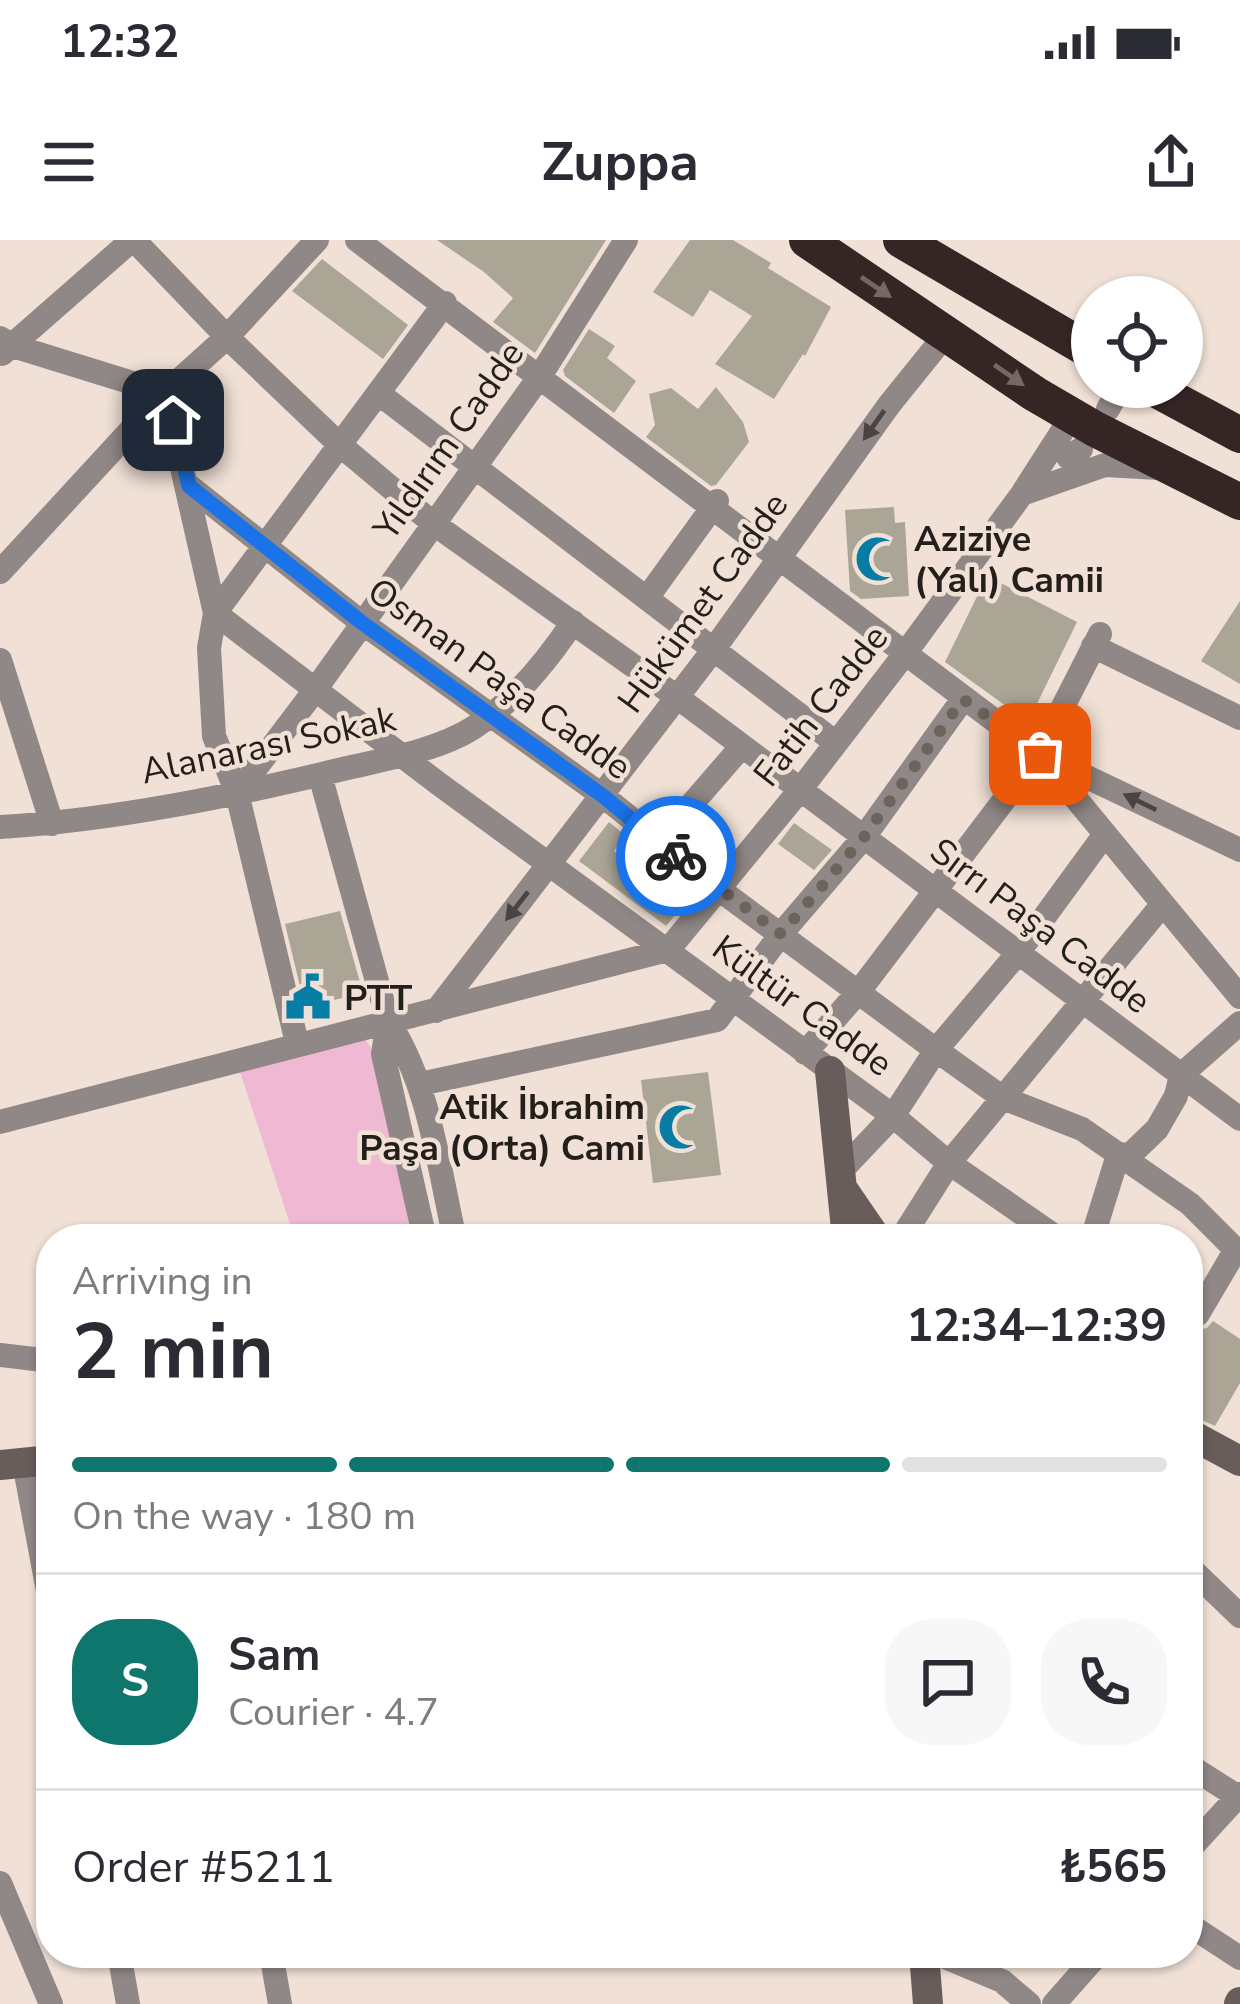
<!DOCTYPE html>
<html lang="en">
<head>
<meta charset="utf-8">
<style>
	:root { --surface:#fff; --page:#f7f7f7; --text:#2b2b33; --muted:#7c7c81; --line:#e1e1e2; --accent:#0f766e }
	body { margin:0; font-family:"Nunito Sans",sans-serif; background:var(--page); color:var(--text); height:100vh; display:flex; flex-direction:column; font-size:45px; white-space:nowrap }
	* { box-sizing:border-box; margin:0 }
	p { font-size:39px; color:var(--muted) }
	.icon { flex:none; width:66px; height:66px; fill:none; stroke:currentColor; stroke-width:2; stroke-linecap:round; stroke-linejoin:round }
	.map { position:relative; flex:1; overflow:hidden }
	.drawer { position:absolute; left:36px; top:984px; width:1167px; height:744px; display:flex; flex-direction:column; background:var(--surface); border-radius:48px; box-shadow:0 3px 9px #0004 }
	.drawer>* { flex:none }
	.buttons { position:absolute; left:1071px; top:36px; display:grid; gap:24px }
	.buttons a { display:grid; place-items:center; width:132px; height:132px; border-radius:50%; background:var(--surface); box-shadow:0 3px 9px #0004; font-size:60px }
	.pin { position:absolute; display:grid; place-items:center; width:102px; height:102px; color:#fff; margin:-51px; border-radius:24px; box-shadow:0 6px 18px #0006 }
	.courier { position:absolute; display:grid; place-items:center; width:120px; height:120px; margin:-60px; border:9px solid #1a73e8; border-radius:50%; background:#fff; color:#222; box-shadow:0 3px 15px #0007 }
	.summary em { font-style:normal; font-weight:700 }
	.summary div { display:flex; flex-direction:column-reverse }
	.summary { display:flex; align-items:center; justify-content:space-between; height:204px; padding:0 36px }
	h1 { font-size:78px; font-weight:700; line-height:90px }
	.bar { display:grid; grid-template-columns:repeat(4,1fr); gap:18px 12px; align-content:center; height:144px; padding:0 36px }
	.bar i { height:15px; border-radius:9px; background:var(--line) }
	.bar .active { background:var(--accent) }
	.bar p { grid-column:span 4 }
	.line { display:flex; align-items:center; gap:30px; padding:0 36px; border-top:3px solid var(--line) }
	.line div { flex:1 }
	.round { display:grid; place-items:center; flex:none; width:126px; height:126px; border-radius:48px; background:var(--page) }
	.status { display:flex; justify-content:space-between; align-items:center; height:84px; padding:0 60px; background:var(--surface); direction:ltr }
	.status svg { height:33px; fill:currentColor }
	header { display:flex; justify-content:space-between; align-items:center; height:156px; padding:0 36px; background:var(--surface); font-size:54px; font-weight:700 }
	.map>svg:first-child { display:block }
	.green { fill:#f0b9d3 }
	.building { fill:#aaa595 }
	.lines { fill:none; stroke-linecap:round; stroke-linejoin:round }
	.street { stroke:#908887; stroke-width:24 }
	.secondary { stroke:#695d5c; stroke-width:30 }
	.highway { stroke:#352625; stroke-width:36 }
	.oneway { fill:#766763 }
	.oneway2 { fill:#4a4441 }
	.done { stroke:#6b635c; stroke-width:12; stroke-dasharray:0 21.6 }
	.route { stroke:#1a73e8; stroke-width:15 }
	.labels { text-anchor:middle; stroke-width:9; stroke-linejoin:round; paint-order:stroke }
	.street-label { font-size:36px; fill:#241f1b; stroke:#f0e0d5 }
	.poi-label { font-size:36px; font-weight:bold; fill:#241f1b; stroke:#f0e0d5; text-anchor:start }
</style>
</head>
<body>
<div class="status"><b>12:32</b><svg viewBox="0 0 49 12"><path d="M0 12V9h3v3zM5 12V6h3v6zM10 12V3h3v9zM15 12V0h3v12zM26 1h20v11H26zM47 4h2v5h-2z"/></svg></div>
<header><svg class="icon" aria-label="menu" viewBox="0 0 24 24"><path d="M4 6h16M4 12h16M4 18h16"/></svg>Zuppa<svg class="icon" aria-label="share" viewBox="0 0 24 24"><path d="M12 15V3M7 8l5-5 5 5M5 13v7h14v-7"/></svg></header>
<div class="map">
<svg width="1240" height="1764" viewBox="0 0 1240 1764">
	<rect width="100%" height="100%" fill="#f0e0d5"/>
	<path class="green" d="M358 788 378 818 425 999H295L236 820Z"/>
	<path class="building" d="M437 0H606L535 113 493 82 513 58 484 32Z
		M690 0H733L771 23 768 28 831 67 805 116 803 114 774 159 715 124 752 76 710 50 693 77 653 52Z
		M322 19 408 85 383 119 292 51Z
		M589 89 615 106 607 118 636 141 614 173 565 136 563 130Z
		M716 147 743 182 749 202 716 245 711 246 646 197 655 185 649 154 671 148 698 169Z
		M894 267 895 283 905 282 909 356 861 359 850 351 845 270Z
		M987 336 1077 382 1028 482 945 422Z
		M1240 361V444L1201 421Z
		M609 582 625 595 614 611 681 668 666 686 579 621Z
		M794 583 832 610 814 630 778 604Z
		M340 671 363 753 305 767 285 684Z
		M708 832 721 935 653 943 641 840Z
		M1213 1081 1240 1099V1143L1215 1186 1188 1174V1092L1207 1088Z"/>
	<g class="lines">
		<path class="street" d="M134 0 227 97 340 205 434 284 677 457 1240 879
			M357 0 1039 514 1240 757
			M445 63 215 373 439 544 893 876 949 923 1059 999
			M0 98 13 106 165 153 215 373 209 408 214 496 237 553 297 803
			M2 114 132 0
			M378 153 836 503
			M1108 169 1116 155
			M1078 223 1068 217 1081 209
			M189 246 361 382 603 556 720 650 936 810 1003 858 1082 889 1190 964 1240 1014
			M1022 254 1105 225 1159 228
			M0 332 165 153 227 97 317 0
			M647 358 717 261
			M1093 406 1240 478
			M0 420 52 584
			M1047 518 1240 610
			M320 535 388 781 383 814 425 999
			M237 553 315 450 540 136 626 0
			M0 587C115 580 231 556 343 529 385 519 436 511 473 488 514 462 547 421 573 382
			M659 602 742 506
			M436 771 714 409 889 165 947 93
			M388 781C430 846 438 925 455 999
			M805 813 860 750 1039 514 1100 394
			M420 844 717 780 781 694 864 597 963 459
			M0 882 668 710 800 550 904 415 1022 254 1072 176
			M839 933 893 876 936 810 1018 713 1105 594
			M901 999 949 923 1163 664
			M1092 999 1118 915 1131 914 1157 889 1176 856 1181 835 1240 783
			M1188 1076 1198 1074 1235 1011
			M0 1115 51 1121
			M24 1223 51 1367
			M1188 1326 1240 1376
			M1188 1525 1240 1558
			M1188 1611 1240 1554
			M0 1643 51 1764
			M1188 1684 1240 1718
			M119 1713 128 1764
			M271 1713 280 1764
			M935 1713 1002 1741 1029 1764
			M1054 1764 1099 1713"/>
		<path class="secondary" d="M830 831 847 999
			M842 948 877 999
			M1188 1193 1240 1221
			M0 1225 51 1220
			M924 1713 928 1764
			M1239 1764 1240 1762"/>
		<path class="highway" d="M807 0 1035 154 1095 189 1240 262
			M901 0 1092 112
			M1151 147 1240 195"/>
	</g>
	<defs><path id="oneway-solid" d="M-6-.8H1V-3.2L6.5 0L1 3.2V.8H-6Z" transform="scale(3)"/></defs>
	<g class="oneway">
		<use href="#oneway-solid" transform="translate(876 47) rotate(34)"/>
		<use href="#oneway-solid" transform="translate(1009 135) rotate(35)"/>
	</g>
	<g class="oneway2">
		<use href="#oneway-solid" transform="translate(874 185) rotate(125)"/>
		<use href="#oneway-solid" transform="translate(1140 562) rotate(-154)"/>
		<use href="#oneway-solid" transform="translate(517 666) rotate(128)"/>
	</g>
	<g class="lines">
		<path class="done" d="M676 616 781 694 864 597 963 459 1040 514"/>
		<path class="route" d="M173 180 189 246 361 382 603 556 676 616"/>
	</g>
	<defs>
		<g id="mosque-bare" transform="scale(3.6)"><path d="M3.5-4.9A6 6 0 1 0 3.5 4.9A5 5 0 1 1 3.5-4.9Z" fill="#077ca4" stroke="#f0e0d5" stroke-width="2.5" paint-order="stroke"/></g>
		<g id="civic-bare" transform="scale(3.6)"><path d="M-.6-6.5H3V-4.5H.6V-3L4-1V1h2V6H-6V1h2V-1L-.6-3ZM-1.2 2.5V6h2.4V2.5Z" fill="#077ca4" stroke="#f0e0d5" stroke-width="2.5" paint-order="stroke"/></g>
	</defs>
	<g fill-rule="evenodd">
		<use href="#mosque-bare" x="878" y="319"/>
		<use href="#civic-bare" x="308" y="757"/>
		<use href="#mosque-bare" x="681" y="887"/>
	</g>
	<g class="labels">
		<g class="street-label">
			<text transform="translate(448 200) rotate(-55)" y="13">Yıldırım Cadde</text>
			<text transform="translate(702 362) rotate(-54)" y="13">Hükümet Cadde</text>
			<text transform="translate(500 438) rotate(36)" y="13">Osman Paşa Cadde</text>
			<text transform="translate(820 465) rotate(-52)" y="13">Fatih Cadde</text>
			<text transform="translate(268 504) rotate(-12)" y="13">Alanarası Sokak</text>
			<text transform="translate(1041 685) rotate(37)" y="13">Sırrı Paşa Cadde</text>
			<text transform="translate(803 765) rotate(36)" y="13">Kültür Cadde</text>
		</g>
		<g class="poi-label">
			<text x="914" y="311">Aziziye<tspan x="914" dy="41">(Yalı) Camii</tspan></text>
			<text x="344" y="770">PTT</text>
			<text x="645" y="879" text-anchor="end">Atik İbrahim<tspan x="645" dy="41">Paşa (Orta) Cami</tspan></text>
		</g>
	</g>
</svg>
<div class="buttons">
<a><svg class="icon" aria-label="locate" viewBox="0 0 24 24"><circle cx="12" cy="12" r="6"/><path d="M12 2v4M12 18v4M2 12h4M18 12h4"/></svg></a>
</div>
<div class="pin" style="left:1040px;top:514px;background:#ea580c"><svg class="icon" aria-label="bag" viewBox="0 0 24 24"><path d="M5 8h14l-1 12H6zM9 8a3 3 0 0 1 6 0"/></svg></div>
<div class="pin" style="left:173px;top:180px;background:#1f2937"><svg class="icon" aria-label="home" viewBox="0 0 24 24"><path d="M3 11l9-7 9 7M6 9v11h12V9"/></svg></div>
<div class="courier" style="left:676px;top:616px"><svg class="icon" aria-label="bike" viewBox="0 0 24 24"><circle cx="6" cy="16" r="4"/><circle cx="18" cy="16" r="4"/><path d="M6 16l4-8h5l3 8M10 8l3 8H6M13 5h3"/></svg></div>
<section class="drawer">
<div class="summary"><div><h1>2 min</h1><p>Arriving in</p></div><em>12:34–12:39</em></div>
<div class="bar"><i class="active"></i><i class="active"></i><i class="active"></i><i></i><p>On the way · 180 m</p></div>
<div class="line" style="height:216px"><b class="round" style="background:var(--accent);color:#fff">S</b><div><b>Sam</b><p>Courier · 4.7</p></div><a class="round"><svg class="icon" aria-label="chat" viewBox="0 0 24 24"><path d="M4 5h16v11H9l-5 4z"/></svg></a><a class="round"><svg class="icon" aria-label="phone" viewBox="0 0 24 24"><path d="M5 4h4l2 5-3 2q2 4 5 5l2-3 5 2v4C11 20 4 13 5 4z"/></svg></a></div>
<div class="line" style="height:156px"><div>Order #5211</div><b>₺565</b></div>
</section>
</div>
</body>
</html>
